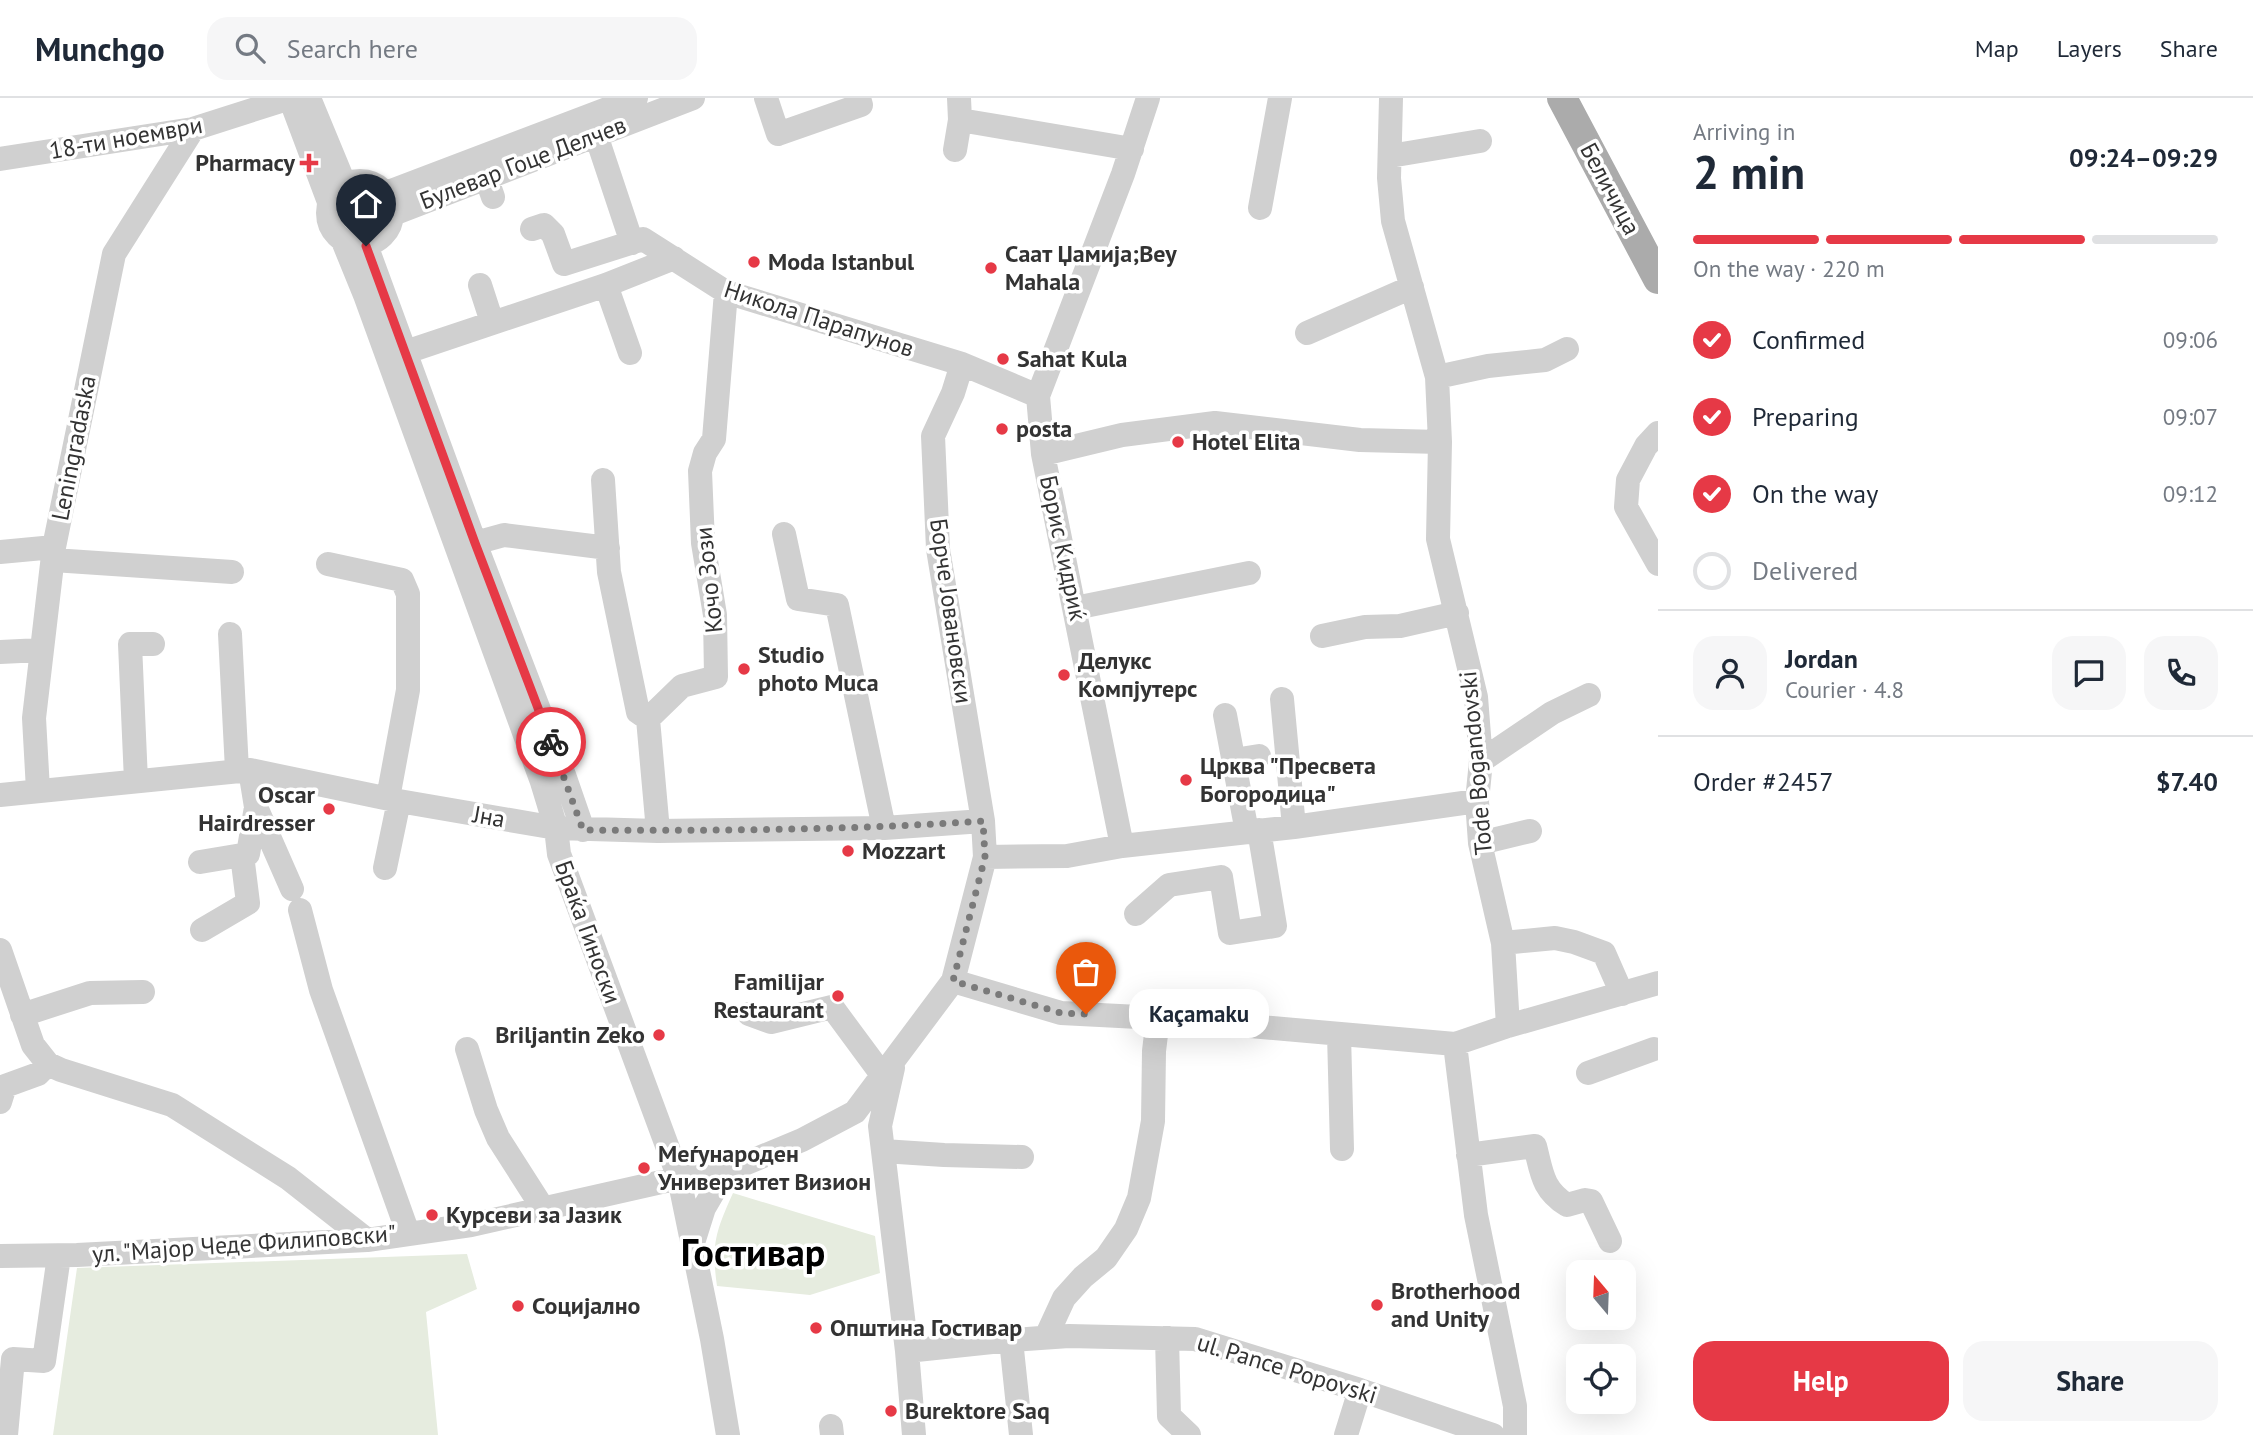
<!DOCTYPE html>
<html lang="en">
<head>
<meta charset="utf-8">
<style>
	:root { --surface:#fff; --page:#f6f6f7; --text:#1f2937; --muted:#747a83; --line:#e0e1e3; --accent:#e63946 }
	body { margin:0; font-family:"PT Sans",sans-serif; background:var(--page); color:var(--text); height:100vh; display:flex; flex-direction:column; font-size:26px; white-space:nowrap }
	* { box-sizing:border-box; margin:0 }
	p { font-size:23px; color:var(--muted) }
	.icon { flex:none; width:38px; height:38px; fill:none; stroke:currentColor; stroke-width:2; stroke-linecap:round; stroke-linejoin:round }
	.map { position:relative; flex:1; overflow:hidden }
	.sheet { display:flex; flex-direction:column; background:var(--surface); width:595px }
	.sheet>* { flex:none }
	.needle { width:46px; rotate:341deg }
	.buttons { position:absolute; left:1566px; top:1162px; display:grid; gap:14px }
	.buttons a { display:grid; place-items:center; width:70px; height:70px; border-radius:14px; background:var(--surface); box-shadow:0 7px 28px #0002; font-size:35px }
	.pin { position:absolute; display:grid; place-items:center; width:60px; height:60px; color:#fff; margin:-72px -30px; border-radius:50% 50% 50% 0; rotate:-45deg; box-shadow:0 0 7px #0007 }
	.pin .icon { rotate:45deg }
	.courier { position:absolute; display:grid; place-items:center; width:70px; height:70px; margin:-35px; border:5px solid #e63946; border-radius:50%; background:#fff; color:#222; box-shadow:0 2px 9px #0007 }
	.bubble { position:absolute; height:49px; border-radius:21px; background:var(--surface); box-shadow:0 7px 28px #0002; font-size:23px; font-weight:800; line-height:49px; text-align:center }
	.head em { font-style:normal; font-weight:800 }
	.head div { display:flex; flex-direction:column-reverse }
	.head { display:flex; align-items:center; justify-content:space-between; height:119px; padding:0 35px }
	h1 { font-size:46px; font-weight:800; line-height:52px }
	.bar { display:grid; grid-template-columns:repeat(4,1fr); gap:10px 7px; align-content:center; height:84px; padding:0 35px }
	.bar i { height:9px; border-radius:5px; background:var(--line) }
	.bar .selected { background:var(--accent) }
	.bar p { grid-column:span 4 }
	.line { display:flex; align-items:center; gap:18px; padding:0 35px; border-top:2px solid var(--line) }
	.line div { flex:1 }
	.round { display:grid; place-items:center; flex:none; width:74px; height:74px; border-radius:21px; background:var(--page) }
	ol { padding:0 35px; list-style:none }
	li { display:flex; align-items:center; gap:21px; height:77px }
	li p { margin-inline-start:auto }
	li .icon { padding:7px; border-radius:50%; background:var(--accent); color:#fff; stroke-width:4 }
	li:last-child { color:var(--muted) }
	li i { width:38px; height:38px; border:4px solid var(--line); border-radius:50% }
	.cta { display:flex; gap:14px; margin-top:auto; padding:14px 35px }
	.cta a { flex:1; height:80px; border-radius:21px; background:var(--accent); color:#fff; font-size:28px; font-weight:800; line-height:80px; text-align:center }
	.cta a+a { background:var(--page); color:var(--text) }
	header { display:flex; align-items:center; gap:42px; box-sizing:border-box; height:98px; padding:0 35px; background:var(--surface); border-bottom:2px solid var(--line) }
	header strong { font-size:33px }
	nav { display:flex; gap:38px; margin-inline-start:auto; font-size:24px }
	.search { width:490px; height:63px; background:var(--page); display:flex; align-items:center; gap:18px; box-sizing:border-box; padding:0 24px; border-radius:21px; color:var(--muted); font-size:26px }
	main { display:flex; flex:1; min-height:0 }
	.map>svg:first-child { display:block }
	.green { fill:#e6ecdf }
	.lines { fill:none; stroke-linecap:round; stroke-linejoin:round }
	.minor { stroke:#d0d0d0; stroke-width:24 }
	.major { stroke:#ababab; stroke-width:30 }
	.done { stroke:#7a7a7a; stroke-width:7; stroke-dasharray:0 12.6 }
	.route { stroke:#e63946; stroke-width:9 }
	.poi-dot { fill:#e63946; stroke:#fff; stroke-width:2.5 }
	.labels { text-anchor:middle; stroke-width:7; stroke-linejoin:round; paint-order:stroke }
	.street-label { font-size:24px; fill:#333; stroke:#fff }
	.poi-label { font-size:24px; font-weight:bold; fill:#333; stroke:#fff; text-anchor:start }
	.town-label { font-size:38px; font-weight:bold; fill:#000; stroke:#fff }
</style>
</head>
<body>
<header>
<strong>Munchgo</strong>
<div class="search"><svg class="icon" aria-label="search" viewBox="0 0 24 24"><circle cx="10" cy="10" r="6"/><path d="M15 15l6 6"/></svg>Search here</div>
<nav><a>Map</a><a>Layers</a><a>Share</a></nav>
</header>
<main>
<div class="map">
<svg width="1658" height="1337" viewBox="0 0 1658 1337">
	<rect width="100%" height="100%" fill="#fff"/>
	<path class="green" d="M733 1095 875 1138 880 1175 810 1197 717 1188C711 1146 716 1133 733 1095Z
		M467 1156 477 1191 426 1214 438 1337H53L77 1170Z"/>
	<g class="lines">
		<path class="minor" d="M309 0 345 87
			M766 0 778 36 861 7 859 0
			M1391 0 1389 80 1393 123 1437 279 1440 344 1438 441 1476 599 1481 663 1477 703 1480 745 1503 845 1508 928 1455 946 1476 1117 1515 1308V1337
			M960 22 1132 51
			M596 37 632 145
			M955 52 960 22 959 0
			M1390 58 1480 43
			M0 61 193 31 290 0 329 104
			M486 79 493 99
			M328 115a32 32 0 1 1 64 0a32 32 0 1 1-64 0Z
			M386 95 636 0
			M1260 110 1280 0
			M393 116 693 0
			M532 131 544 127 553 136 564 166 643 141 726 194 962 266 1038 298
			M343 143 365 197 542 684 556 730 559 756 679 1080 712 1241 728 1337
			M366 147 475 445 564 677 583 732
			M480 187 492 224
			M606 187 630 255
			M1307 235 1412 189
			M406 254 606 187 674 160
			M1437 279 1488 268 1545 262 1567 251
			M1658 335 1646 348 1628 382 1626 409 1658 466
			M1043 356 1122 337 1215 325 1360 342 1440 344
			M603 382 609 474 638 614 648 621
			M784 436 798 501 837 507 884 730
			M475 445 504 437 608 450
			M0 454 54 449
			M53 462 232 474
			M328 466 402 482 408 496V592L388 700
			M1075 510 1249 475
			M230 536 237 672
			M1322 538 1365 529 1400 528 1457 515
			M0 554 41 552
			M1282 601 1294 729
			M1225 617 1247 734
			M1234 662 1259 658
			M1481 663 1552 615 1589 597
			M250 672 256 709 292 791
			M136 683 130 546H153
			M38 692 34 620 54 449 114 156 193 31
			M0 697 250 672 399 703 556 730 658 733 884 730 983 723
			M658 733 648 621 682 588 716 579 715 517 703 445 700 373 705 355 714 341 726 194
			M1480 745 1530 733
			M1122 748 1043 356 1038 298 1123 76 1148 0
			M985 759 1067 758 1122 748 1294 729 1477 703
			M200 764 248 756 256 709
			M385 770 399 703
			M300 812 321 892 408 1135
			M1136 816 1169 787 1221 779 1230 835 1275 828 1259 732
			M202 832 248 805 242 757
			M1503 845 1555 840 1574 844 1604 855 1622 896
			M0 852 33 947 48 966 61 972 172 1007 288 1080 367 1142
			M953 883 1061 915 1158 920 1455 946
			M749 916 771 924 832 909 883 978
			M22 917 90 895 143 894
			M1508 928 1658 885
			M1339 936 1342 1051
			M467 951 486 1012 498 1040 544 1112
			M893 970 880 1028 907 1253 914 1337
			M1588 975 1654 951
			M0 1004 5 988 38 976 48 966
			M883 1053 944 1057 1022 1059
			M1468 1057 1535 1048C1542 1075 1542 1091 1567 1107L1585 1102 1591 1103 1610 1143
			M692 1148 704 1110 725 1074
			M0 1158 77 1157 367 1142 471 1127 679 1080 725 1074 802 1042 855 1014 953 883 985 759 983 723 938 451 933 338 953 295 962 266
			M1046 1239 1064 1200 1083 1179 1106 1160 1126 1131 1139 1100 1153 1023 1154 953 1158 920
			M1167 1240 1169 1318 1189 1337
			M1011 1242 1021 1337
			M907 1253 1011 1242 1069 1238 1195 1241 1360 1292 1493 1337
			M831 1328 832 1337
			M6 1337 13 1261 44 1263 59 1158
			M1346 1337 1360 1292"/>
		<path class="major" d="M1562 0 1658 181"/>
	</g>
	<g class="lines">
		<path class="done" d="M551 644 583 732C716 733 850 732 983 723L985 759 953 883 1061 915 1086 916"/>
		<path class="route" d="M366 148 475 445 551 644"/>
	</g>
	<g class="poi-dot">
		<path d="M305.5 54.5h7v7h7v7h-7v7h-7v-7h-7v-7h7z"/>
		<circle cx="754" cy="164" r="7"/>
		<circle cx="991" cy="170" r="7"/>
		<circle cx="1003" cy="261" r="7"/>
		<circle cx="1002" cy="331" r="7"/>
		<circle cx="1178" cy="344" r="7"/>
		<circle cx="744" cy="571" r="7"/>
		<circle cx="1064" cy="577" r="7"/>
		<circle cx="1186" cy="682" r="7"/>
		<circle cx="329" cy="711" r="7"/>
		<circle cx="848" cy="753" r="7"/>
		<circle cx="838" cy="898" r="7"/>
		<circle cx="659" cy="937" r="7"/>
		<circle cx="644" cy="1070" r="7"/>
		<circle cx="432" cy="1117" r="7"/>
		<circle cx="1377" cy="1207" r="7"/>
		<circle cx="518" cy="1208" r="7"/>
		<circle cx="816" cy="1230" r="7"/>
		<circle cx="891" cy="1313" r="7"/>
	</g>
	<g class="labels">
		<g class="street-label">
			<text transform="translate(126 40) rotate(-10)" y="8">18-ти ноември</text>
			<text transform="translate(523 65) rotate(-21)" y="8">Булевар Гоце Делчев</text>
			<text transform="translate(1610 91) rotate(62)" y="8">Беличица</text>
			<text transform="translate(819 221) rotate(18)" y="8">Никола Парапунов</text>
			<text transform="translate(74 350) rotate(-79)" y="8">Leningradaska</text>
			<text transform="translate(1063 450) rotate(78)" y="8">Борис Кидриќ</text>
			<text transform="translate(709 482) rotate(-96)" y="8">Кочо Зози</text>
			<text transform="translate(951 513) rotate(82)" y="8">Борче Јовановски</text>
			<text transform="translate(1476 665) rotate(-95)" y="8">Tode Bogandovski</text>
			<text transform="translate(489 719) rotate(10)" y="8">Јна</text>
			<text transform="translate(588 834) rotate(70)" y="8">Браќа Гиноски</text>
			<text transform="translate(244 1146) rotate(-4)" y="8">ул. "Мајор Чеде Филиповски"</text>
			<text transform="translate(1287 1271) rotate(17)" y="8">ul. Pance Popovski</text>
		</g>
		<g class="poi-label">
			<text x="295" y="73" text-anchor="end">Pharmacy</text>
			<text x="1005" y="164">Саат Џамија;Bey<tspan x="1005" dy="28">Mahala</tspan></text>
			<text x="768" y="172">Moda Istanbul</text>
			<text x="1017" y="269">Sahat Kula</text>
			<text x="1016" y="339">posta</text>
			<text x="1192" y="352">Hotel Elita</text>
			<text x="758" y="565">Studio<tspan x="758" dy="28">photo Muca</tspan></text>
			<text x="1078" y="571">Делукс<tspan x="1078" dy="28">Компјутерс</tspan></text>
			<text x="1200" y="676">Црква "Пресвета<tspan x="1200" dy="28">Богородица"</tspan></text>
			<text x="315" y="705" text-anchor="end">Oscar<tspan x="315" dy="28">Hairdresser</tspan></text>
			<text x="862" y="761">Mozzart</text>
			<text x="824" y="892" text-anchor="end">Familijar<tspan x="824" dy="28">Restaurant</tspan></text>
			<text x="645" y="945" text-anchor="end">Briljantin Zeko</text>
			<text x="658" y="1064">Меѓународен<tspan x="658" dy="28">Универзитет Визион</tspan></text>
			<text x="446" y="1125">Курсеви за Јазик</text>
			<text x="1391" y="1201">Brotherhood<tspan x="1391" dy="28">and Unity</tspan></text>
			<text x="532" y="1216">Социјално</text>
			<text x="830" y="1238">Општина Гостивар</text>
			<text x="905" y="1321">Burektore Saq</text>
		</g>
		<g class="town-label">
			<text x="753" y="1168">Гостивар</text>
		</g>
	</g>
</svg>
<div class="buttons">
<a><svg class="needle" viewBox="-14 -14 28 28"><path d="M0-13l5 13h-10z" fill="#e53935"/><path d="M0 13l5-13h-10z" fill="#747a83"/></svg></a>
<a><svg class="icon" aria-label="locate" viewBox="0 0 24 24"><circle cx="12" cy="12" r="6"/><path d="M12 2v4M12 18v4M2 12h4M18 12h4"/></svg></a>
</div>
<div class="pin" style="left:1086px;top:916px;background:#ea580c"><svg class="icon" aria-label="bag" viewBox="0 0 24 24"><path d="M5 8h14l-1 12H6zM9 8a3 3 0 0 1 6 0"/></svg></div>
<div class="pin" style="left:366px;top:148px;background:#1f2937"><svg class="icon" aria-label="home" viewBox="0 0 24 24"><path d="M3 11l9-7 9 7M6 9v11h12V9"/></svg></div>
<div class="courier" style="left:551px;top:644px"><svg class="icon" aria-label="bike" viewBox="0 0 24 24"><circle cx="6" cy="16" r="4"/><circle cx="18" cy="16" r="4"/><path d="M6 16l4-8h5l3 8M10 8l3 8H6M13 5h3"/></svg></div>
<div class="bubble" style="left:1129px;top:891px;width:140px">Kaçamaku</div>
</div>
<section class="sheet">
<div class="head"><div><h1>2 min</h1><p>Arriving in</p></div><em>09:24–09:29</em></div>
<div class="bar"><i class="selected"></i><i class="selected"></i><i class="selected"></i><i></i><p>On the way · 220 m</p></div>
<ol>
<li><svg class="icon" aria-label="check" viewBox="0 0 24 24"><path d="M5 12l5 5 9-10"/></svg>Confirmed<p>09:06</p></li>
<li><svg class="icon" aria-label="check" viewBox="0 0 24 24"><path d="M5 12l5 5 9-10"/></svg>Preparing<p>09:07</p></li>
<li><svg class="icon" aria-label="check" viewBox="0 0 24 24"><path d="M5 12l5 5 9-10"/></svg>On the way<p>09:12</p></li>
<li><i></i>Delivered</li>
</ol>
<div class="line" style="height:126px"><a class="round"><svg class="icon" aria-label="person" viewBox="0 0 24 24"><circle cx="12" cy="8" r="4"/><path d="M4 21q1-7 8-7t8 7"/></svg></a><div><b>Jordan</b><p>Courier · 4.8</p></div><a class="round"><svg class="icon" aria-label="chat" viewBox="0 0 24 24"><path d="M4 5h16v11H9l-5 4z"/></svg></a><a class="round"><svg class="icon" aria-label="phone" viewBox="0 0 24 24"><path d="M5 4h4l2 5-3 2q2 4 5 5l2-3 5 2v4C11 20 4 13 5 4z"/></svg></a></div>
<div class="line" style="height:91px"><div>Order #2457</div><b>$7.40</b></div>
<div class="cta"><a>Help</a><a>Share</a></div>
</section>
</main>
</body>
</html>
